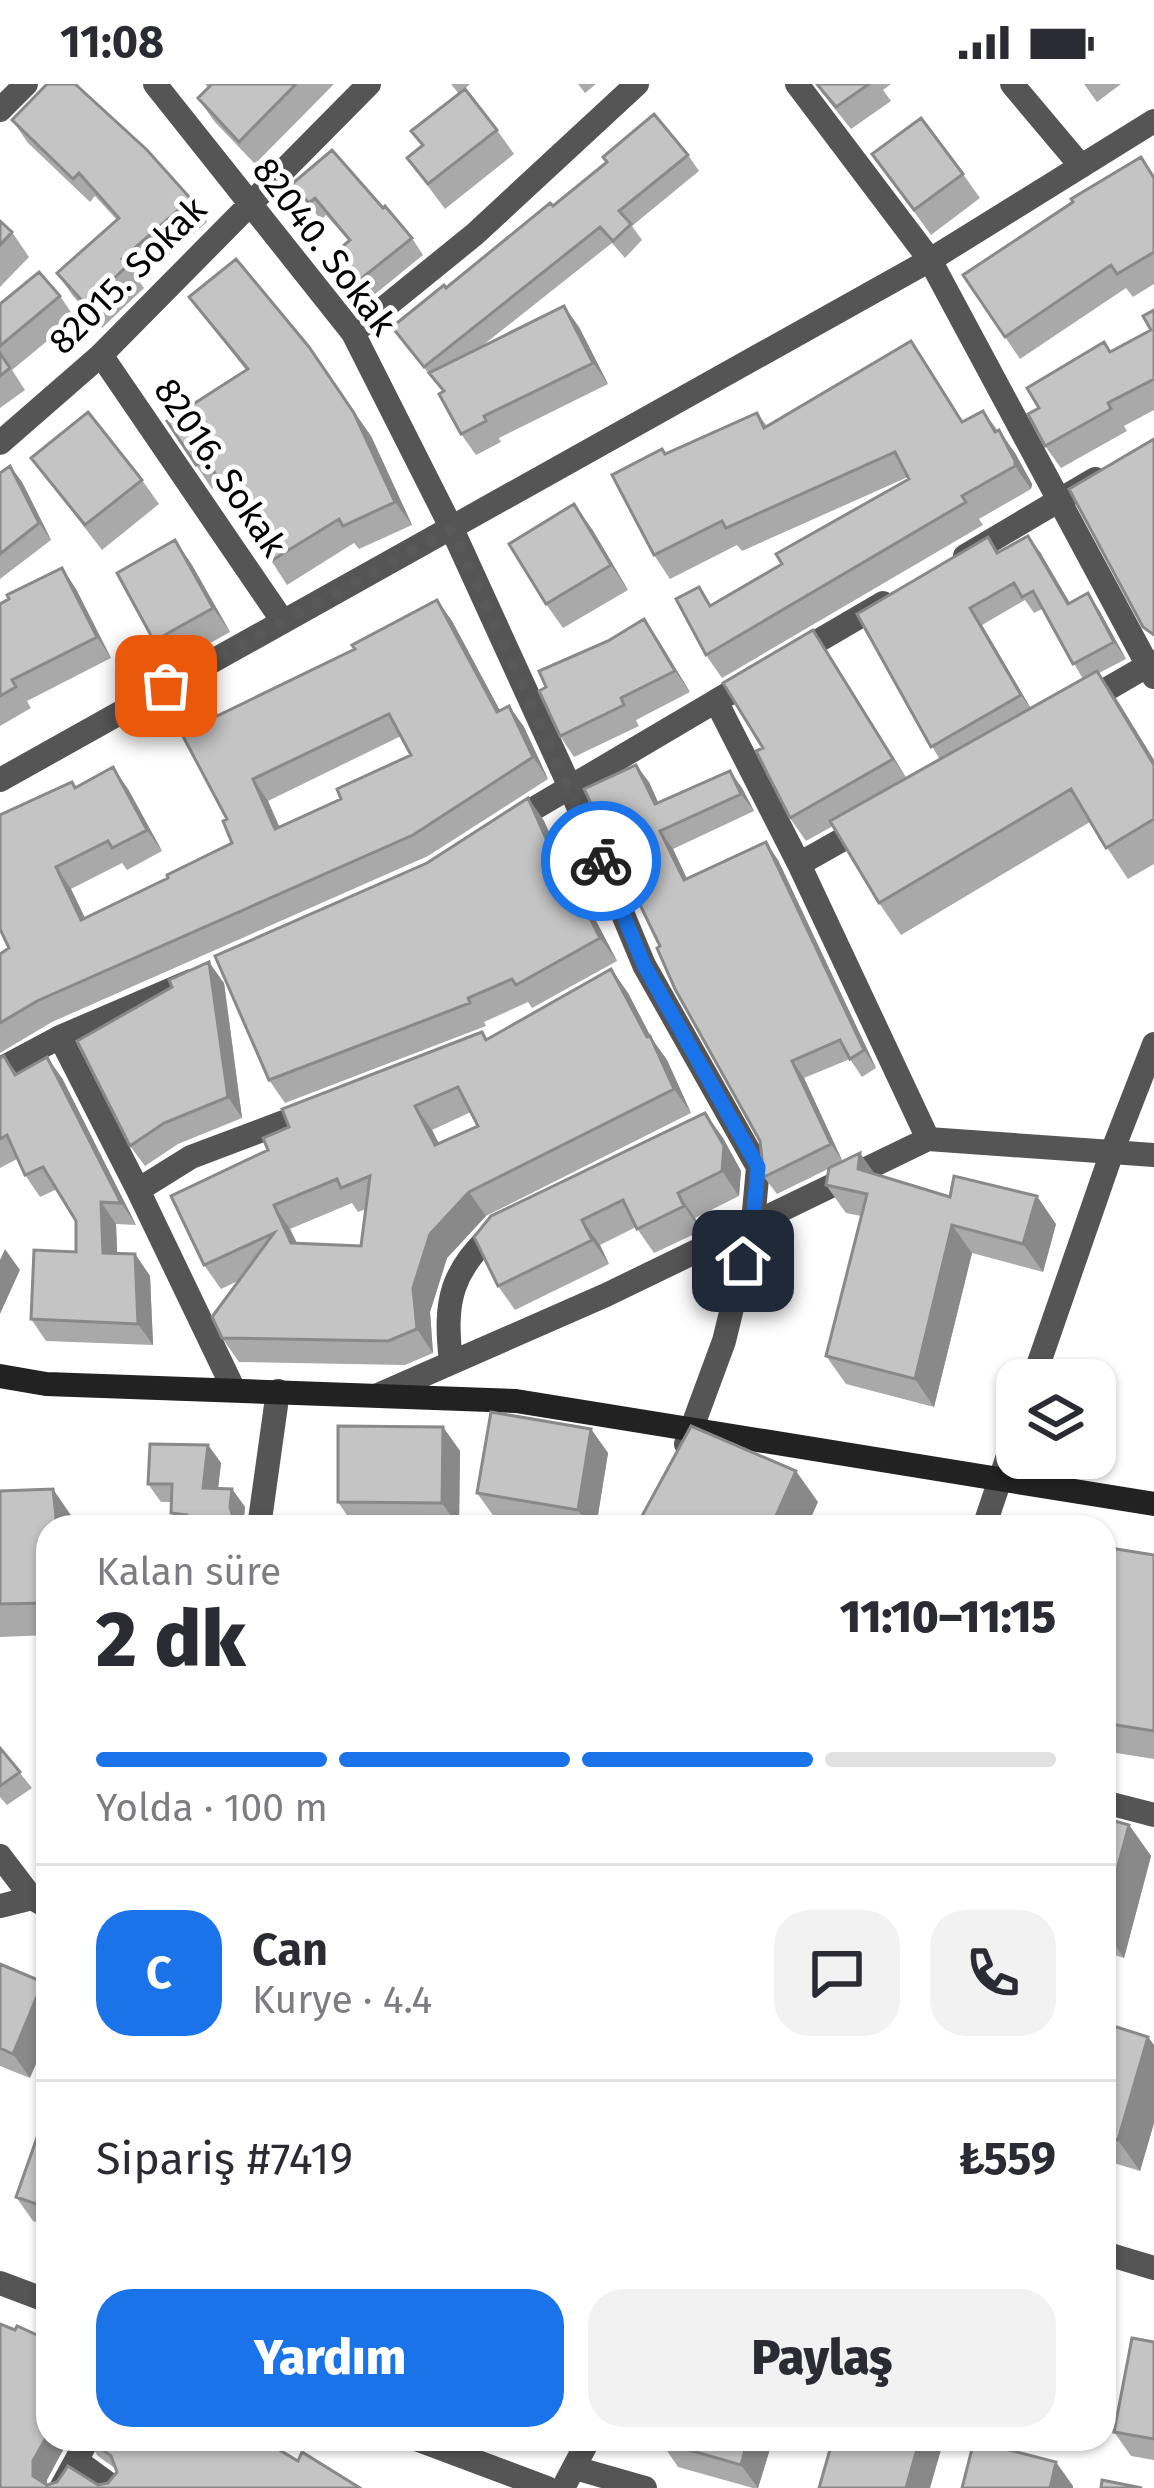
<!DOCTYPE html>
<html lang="tr">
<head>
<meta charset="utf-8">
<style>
	:root { --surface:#fff; --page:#f2f2f3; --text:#2b2b33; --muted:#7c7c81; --line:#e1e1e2; --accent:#1a73e8 }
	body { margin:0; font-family:"Fira Sans",sans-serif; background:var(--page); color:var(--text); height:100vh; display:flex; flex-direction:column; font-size:45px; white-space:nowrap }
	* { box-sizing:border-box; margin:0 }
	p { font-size:39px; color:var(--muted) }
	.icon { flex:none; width:66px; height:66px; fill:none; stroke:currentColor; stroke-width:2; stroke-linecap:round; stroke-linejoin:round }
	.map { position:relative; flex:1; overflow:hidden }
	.sheet { position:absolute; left:36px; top:1431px; width:1080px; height:936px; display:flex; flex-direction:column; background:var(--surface); border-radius:36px; box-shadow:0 3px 9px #0004 }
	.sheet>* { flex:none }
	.buttons { position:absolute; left:996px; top:1275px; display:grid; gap:24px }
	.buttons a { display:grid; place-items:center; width:120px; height:120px; border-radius:24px; background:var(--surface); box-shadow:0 3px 9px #0004; font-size:60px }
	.pin { position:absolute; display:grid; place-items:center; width:102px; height:102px; color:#fff; margin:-51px; border-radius:24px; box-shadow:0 6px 18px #0006 }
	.courier { position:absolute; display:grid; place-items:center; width:120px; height:120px; margin:-60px; border:9px solid #1a73e8; border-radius:50%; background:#fff; color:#222; box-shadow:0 3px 15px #0007 }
	.head em { font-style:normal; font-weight:800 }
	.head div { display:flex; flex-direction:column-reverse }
	.head { display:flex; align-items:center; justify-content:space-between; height:204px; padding:0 60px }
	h1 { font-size:78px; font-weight:800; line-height:90px }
	.bar { display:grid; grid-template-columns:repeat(4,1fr); gap:18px 12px; align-content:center; height:144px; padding:0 60px }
	.bar i { height:15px; border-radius:9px; background:var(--line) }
	.bar .active { background:var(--accent) }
	.bar p { grid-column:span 4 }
	.line { display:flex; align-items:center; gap:30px; padding:0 60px; border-top:3px solid var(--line) }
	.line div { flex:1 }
	.round { display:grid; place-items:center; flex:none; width:126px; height:126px; border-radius:36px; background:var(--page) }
	.button { display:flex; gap:24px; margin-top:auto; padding:24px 60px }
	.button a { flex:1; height:138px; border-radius:36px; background:var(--accent); color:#fff; font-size:48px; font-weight:800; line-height:138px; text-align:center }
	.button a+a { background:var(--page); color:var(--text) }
	.status { display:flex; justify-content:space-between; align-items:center; height:84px; padding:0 60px; background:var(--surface); direction:ltr }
	.status svg { height:33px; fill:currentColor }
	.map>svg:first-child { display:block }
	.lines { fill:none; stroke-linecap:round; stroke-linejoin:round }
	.minor { stroke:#555; stroke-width:24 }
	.tertiary { stroke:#555; stroke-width:24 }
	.secondary { stroke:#222; stroke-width:24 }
	.wall { fill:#a9a9a9; fill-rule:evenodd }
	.shaded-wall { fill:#898989 }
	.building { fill:#c4c4c4; stroke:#898989; stroke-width:3; fill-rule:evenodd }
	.done { stroke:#595959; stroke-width:12; stroke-dasharray:0 21.6 }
	.route { stroke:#1a73e8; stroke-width:15 }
	.labels { text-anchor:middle; stroke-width:10; stroke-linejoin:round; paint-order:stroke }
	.street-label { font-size:36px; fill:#000; stroke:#fff }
</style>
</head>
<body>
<div class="status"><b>11:08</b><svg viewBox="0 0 49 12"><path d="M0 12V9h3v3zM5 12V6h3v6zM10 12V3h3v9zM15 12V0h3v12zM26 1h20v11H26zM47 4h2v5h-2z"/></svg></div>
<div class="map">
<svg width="1154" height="2404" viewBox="0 0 1154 2404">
	<rect width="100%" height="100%" fill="#fff"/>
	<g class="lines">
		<path class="minor" d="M155 0 353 249 452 445 569 701 644 881 758 1083 753 1138 724 1257 686 1360
			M797 0 930 176 1154 593
			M1012 0 1081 82
			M0 26 26 0
			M353 249 475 150 637 0
			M101 271 282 536
			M0 359 101 271 369 0
			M965 472 1095 395
			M794 571 883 519
			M754 595 716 617 799 780 928 1055
			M1083 619 1154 578
			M506 741 716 617
			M799 780 870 740
			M60 953 138 1106
			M0 985 60 953 191 897
			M451 1279C444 1215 450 1188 499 1143
			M234 1306 138 1106 191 1073 313 1027
			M378 1311 606 1211 928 1055 1112 1068 1154 960
			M259 1443 278 1307
			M1104 1718 1154 1731
			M0 1772 32 1814 48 1823
			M0 1822 32 1814
			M1104 2169 1154 2184
			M0 2199 48 2217
			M416 2355 547 2404
			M77 2377 114 2404
			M575 2384 645 2404
			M61 2404 88 2355"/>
		<path class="tertiary" d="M0 696 930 176 1154 37
			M1033 1296 1112 1068 1154 1071
			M984 1443 1017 1345
			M563 2404 589 2355"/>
		<path class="secondary" d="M0 1292 46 1300 516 1317 1154 1420"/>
	</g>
	<path class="wall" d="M205 0H334L255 80 214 37 198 14 209 4Z
		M451 0H470L459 10Z
		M578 0H596L585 9Z
		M815 0H891L883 6 891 17 851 45Z
		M1084 0H1121L1097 18Z
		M12 36 191 115 207 138 139 197 144 204 102 244 73 212 57 189 117 136 95 112 90 118 28 59Z
		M497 46 514 70 445 125 407 74 422 62 411 47Z
		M872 70 963 90 980 114 931 151Z
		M688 71 699 87 632 142 642 156 625 174 612 159 482 262 579 243 608 300 499 354 501 358 476 371 461 350 443 308 392 243 446 204 553 122Z
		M1141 73 1154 91V200L1133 213 1126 204 1020 275 963 191Z
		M292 100 383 124 412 154 423 171 369 215 334 170 349 157 326 131 321 136Z
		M0 137 12 148 29 173 0 203Z
		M60 212 75 234 12 286 25 306 0 324V220Z
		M189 213 371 352 412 441 359 465 354 459 287 501 221 399 212 405 167 337 246 286Z
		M1154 226V326L1124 342 1127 347 1061 384 1045 362 1039 324 1111 267 1151 246Z
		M927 280 963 338 983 327 1015 369 1032 400 1031 405 979 435 983 441 722 594 706 571 712 521 782 480 909 395 908 393 742 467 737 461 670 495 654 471 665 370 757 329 767 342Z
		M31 374 142 396 159 420 102 466Z
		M10 382 22 398 51 456 0 495V389Z
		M592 445 628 506 563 544 546 520Z
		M175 456 192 481 230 548 171 581 154 557Z
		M1040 468 1070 519 1099 526 1126 575 1099 589 1119 619 1154 676V780L1128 795 1090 738 901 851 879 819 833 742 806 757 790 734 763 664 813 546 906 694 940 676 857 530 999 469ZM1025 516 1034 529 1042 525 1083 595 1031 625 982 541Z
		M62 484 76 505 111 574 27 617 31 624 0 642V520Z
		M437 516 452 537 500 627 509 622 524 643 548 695 428 772 52 938 0 969V870L9 864 76 703 128 705 162 767 127 786 122 779 71 805 85 834 168 794 232 759 212 622 218 631 355 565ZM401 652 411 671 341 715 279 743 268 717Z
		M644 535 690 608 636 636 639 642 574 673 560 652 546 603 608 557Z
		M730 687 742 704 754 727 673 765 687 795 778 776 876 984 862 993 850 975 804 994 842 1077 875 1090 950 1113 1056 1140 1043 1188 972 1169 934 1323 846 1300 826 1272 861 1132 846 1129 826 1101 828 1085 777 1110 764 1093 760 1057 660 862 649 698 658 719Z
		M528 714 544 737 577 810 594 833 617 877 532 924 528 918 484 938 486 942 285 1019 269 996 427 779Z
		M611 885 628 909 652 955 667 976 691 1029 486 1132 447 1174 430 1228 433 1269 405 1281 239 1278 222 1254 238 1197 221 1205 204 1181 268 1066 289 1043 482 948 488 956ZM471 1028 478 1042 439 1060 432 1046ZM352 1119 358 1128 366 1125 361 1162 297 1159 290 1145Z
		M224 899 242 1034 178 1060 145 1082 130 1062 172 903Z
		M4 972 17 990 62 994 136 1141 116 1140 117 1169 135 1170 150 1192 153 1261 46 1257 31 1235 76 1168V1137L57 1105 40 1113 25 1091 17 1075 0 1084V974Z
		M705 1029 723 1054 741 1087 739 1112 695 1134 701 1147 654 1169 636 1143 600 1161 609 1180 515 1226 498 1202Z
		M443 1343 460 1367 459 1443H355L338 1418Z
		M591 1345 608 1369 596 1443H551L495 1434 477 1409Z
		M208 1361 221 1379 218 1404 232 1405 245 1423 243 1443H180L171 1429V1418H161L148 1400Z
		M0 1407 75 1437 48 1443V1551L0 1553Z
		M1104 1463 1154 1471V1675L1104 1667Z
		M0 1664 32 1704 7 1721 0 1713Z
		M1104 1734 1129 1741 1151 1772 1124 1874 1104 1868Z
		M0 1880 30 1994 0 1982Z
		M1104 1939 1148 1953 1154 1961V2039L1140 2087 1104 2076Z
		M48 2032V2143L33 2137 16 2113Z
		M1154 2258V2376L1131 2372 1114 2348Z
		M86 2355H261L298 2377 360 2404H0L47 2396V2401L108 2399 117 2388 116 2385 98 2372Z
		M662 2355H773L758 2404H753L678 2383 661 2358Z"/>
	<path class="shaded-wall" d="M564 222 579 243 608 300 593 279Z
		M309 263 371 352 412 441 395 418Z
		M999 346 1015 369 1032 400 1031 405 1015 382Z
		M10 382 22 398 51 456 39 439Z
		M574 420 592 445 628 506 611 481Z
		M1028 452 1040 468 1080 537 1068 520Z
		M175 456 192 481 230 548 213 524Z
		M62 484 76 505 111 574 97 553Z
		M1088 509 1099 526 1126 575 1114 558Z
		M437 516 452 537 512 649 497 628Z
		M970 524 982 541 1033 628 1021 611Z
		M644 535 659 557 690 608 675 587Z
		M813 546 829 570 909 698 893 675Z
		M1097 587 1119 619 1154 676V681Z
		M509 622 524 643 548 695 533 673Z
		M636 681 649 698 667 738 655 720Z
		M113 683 128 705 162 767 147 746Z
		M730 687 742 704 754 727 741 710Z
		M253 695 268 717 290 767 275 745Z
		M528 714 544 737 588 836 572 813Z
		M660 747 673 765 696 814 684 796Z
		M766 758 778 776 876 984 864 966Z
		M56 783 71 805 96 857 81 836Z
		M578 810 594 833 617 877 600 854Z
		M209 878 224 899 242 1034 228 1013Z
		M611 885 628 909 652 955 667 976 691 1029 674 1005Z
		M47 973 62 994 136 1141 121 1119Z
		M792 977 804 994 843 1078 831 1060Z
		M415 1022 432 1046 452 1085 435 1061Z
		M705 1029 723 1054 741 1087 739 1112 722 1087Z
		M860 1069 880 1097 858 1085Z
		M469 1108 486 1132 447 1174 430 1228 433 1269 417 1245 413 1204 430 1150Z
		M678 1109 695 1134 701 1147 684 1122Z
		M1037 1112 1056 1140 1043 1188 1023 1160Z
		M101 1118 116 1140 118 1190 103 1169Z
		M274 1121 290 1145 308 1183 291 1159Z
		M582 1136 600 1161 609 1180 592 1156Z
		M952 1141 972 1169 934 1323 915 1295Z
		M5 1165 20 1186 0 1230V1176Z
		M135 1170 150 1192 153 1261 138 1240Z
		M443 1343 460 1367 459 1443 442 1419Z
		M591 1345 608 1369 596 1443H590L578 1426Z
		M208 1361 221 1379 216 1422 203 1404Z
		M796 1387 818 1418 807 1443H771Z
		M53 1405 75 1437 76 1443H57Z
		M232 1405 245 1423 243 1443H233L230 1423Z
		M1129 1741 1151 1772 1124 1874 1104 1845V1834Z
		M43 1898 48 1905V1952L30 1994 13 1970Z
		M1148 1953 1154 1961V2039L1140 2087 1118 2056Z
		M48 2350V2355H69L47 2396 46 2404 33 2392V2377Z
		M748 2355H773L758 2404 741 2381Z
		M920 2355H933L941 2366 930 2404H906Z
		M1056 2378 1073 2402V2404H1050Z"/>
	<path class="building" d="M47 0H75L147 66 191 115 122 175 128 181 86 221 57 189 119 134 79 89 73 95 12 36Z
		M212 0H296L239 58 198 14Z
		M817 0H869L836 23Z
		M465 5 497 46 428 100 407 74 423 61 411 47Z
		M654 30 688 71 619 127 631 140 613 157 600 143 424 283 392 243 444 201 446 204 550 119 553 122 607 78 603 73Z
		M921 34 963 90 914 126 872 70Z
		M332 66 383 124 385 122 412 154 357 198 334 170 350 156 315 114 309 119 292 100Z
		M1141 73 1154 94V168L1117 190 1111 181 1005 253 963 191 1073 118 1071 115Z
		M0 137 12 148 0 161Z
		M236 175 309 263 354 329 395 418 343 442 339 435 271 477 206 375 196 381 167 337 248 285 189 213Z
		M39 188 60 212 0 262V220Z
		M564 222 593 279 484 332 486 337 461 350 439 310 444 307 429 289Z
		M1154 226V295L1108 319 1111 325 1045 362 1028 330 1039 324 1027 304 1104 258 1110 268 1151 246 1143 232Z
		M911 257 962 338 983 327 995 348 999 346 1015 377V382L962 412 966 418 706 571 676 515 699 503 710 522 782 480 776 470 909 395 895 368 726 444 722 437 654 471 612 391 662 365 665 370 757 329 764 344Z
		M0 269 10 284 0 292Z
		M88 328 142 396 85 441 31 374Z
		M1154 355V551L1143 543 1069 405Z
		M10 382 39 439 0 470V389Z
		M574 420 611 481 546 520 509 460Z
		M1028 452 1068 520 1088 509 1114 558 1073 580 1033 507 1022 513 1014 499 970 524 1021 611 931 663 857 530 988 453 997 469Z
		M175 456 213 524 154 557 117 489Z
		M62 484 97 553 12 596 16 603 0 612V520L9 515 7 511Z
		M437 516 497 628 509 622 533 673 413 751 37 917 0 939V870L9 864 0 845V731L72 698 75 704 113 683 147 746 112 764 108 757 56 783 81 836 168 794 167 791 232 759 223 737 227 735 177 641 212 622 217 632 355 565 352 561ZM389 630 411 671 337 705 341 715 275 745 253 695Z
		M644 535 675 587 621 614 624 621 560 652 539 607 546 603 539 587 608 557Z
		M813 546 893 675 790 734 756 667 763 664 723 599Z
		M1097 587 1154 681V735L1106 764 1071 705 879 819 830 737Z
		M636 681 655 720 730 687 741 710 660 747 684 796 766 758 864 966 850 975 840 956 792 977 831 1060 764 1093 760 1057 675 905 657 864 660 862 584 705Z
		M528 714 572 813 578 810 600 854 516 901 512 895 468 914 470 919 269 996 215 872 427 779Z
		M209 878 228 1013 164 1039 130 1062 77 957 172 903 169 896Z
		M611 885 647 953 650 952 674 1005 469 1108 430 1150 413 1204 417 1245 388 1257 222 1254 212 1233 274 1149 204 1181 171 1112 268 1066 263 1054 289 1043 282 1025 482 948 486 956ZM458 1003 478 1042 435 1061 415 1022ZM370 1092 361 1162 291 1159 274 1121 337 1095 341 1104Z
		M4 972 15 991 47 973 121 1119 101 1118 103 1169 135 1170 138 1240 31 1235 34 1166 76 1168V1137L43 1083 25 1091 7 1051 0 1055V974Z
		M705 1029 724 1062 722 1087 678 1109 684 1122 637 1145 623 1116 582 1136 592 1156 498 1202 474 1153 491 1132Z
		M860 1069 858 1085 950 1113 954 1092 1037 1112 1023 1160 952 1141 915 1295 826 1272 867 1110 826 1101 829 1084Z
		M491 1328 591 1345 578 1426 477 1409Z
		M338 1342 443 1343 442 1419 338 1418Z
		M691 1342 796 1387 771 1443H636Z
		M150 1360 208 1361 203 1404 232 1405 230 1423 234 1436 233 1443H184L187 1431 171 1429 172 1400H148Z
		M53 1405 57 1443H48V1519L0 1520V1407Z
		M1104 1463 1154 1471V1647L1104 1639Z
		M0 1664 20 1688 0 1702Z
		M1104 1734 1129 1741 1104 1834Z
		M0 1880 43 1898 13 1970 0 1964Z
		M1104 1939 1148 1953 1118 2056 1104 2052Z
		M45 2031 48 2032V2124L16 2113Z
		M0 2240 15 2246 17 2242 48 2256V2350L33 2377V2392L47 2401 57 2398 68 2382 98 2401 108 2399 117 2388 111 2372 88 2355H261L298 2377 302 2368 360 2404H0Z
		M1132 2254 1154 2258V2355L1114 2348Z
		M662 2355H748L741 2381 661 2358Z
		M833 2355H920L906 2404H819Z
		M974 2357 1056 2378 1050 2404H962Z
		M1102 2396 1142 2404H1101Z"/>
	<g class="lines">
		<path class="done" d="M166 602 452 445 601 777"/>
		<path class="route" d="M601 777 644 881 758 1083 753 1138 743 1177"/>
	</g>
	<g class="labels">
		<g class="street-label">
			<text transform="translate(325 162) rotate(53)" y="13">82040. Sokak</text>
			<text transform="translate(127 191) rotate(-45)" y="13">82015. Sokak</text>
			<text transform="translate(221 383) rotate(56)" y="13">82016. Sokak</text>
		</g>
	</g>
</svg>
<div class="buttons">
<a><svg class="icon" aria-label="layers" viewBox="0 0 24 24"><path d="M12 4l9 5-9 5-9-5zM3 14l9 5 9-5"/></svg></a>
</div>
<div class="pin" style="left:166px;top:602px;background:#ea580c"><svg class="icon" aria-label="bag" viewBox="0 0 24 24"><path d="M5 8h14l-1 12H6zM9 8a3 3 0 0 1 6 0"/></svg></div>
<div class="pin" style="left:743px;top:1177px;background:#1f2937"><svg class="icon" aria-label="home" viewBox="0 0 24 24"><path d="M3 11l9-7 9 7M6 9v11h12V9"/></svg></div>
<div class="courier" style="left:601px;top:777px"><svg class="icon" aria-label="bike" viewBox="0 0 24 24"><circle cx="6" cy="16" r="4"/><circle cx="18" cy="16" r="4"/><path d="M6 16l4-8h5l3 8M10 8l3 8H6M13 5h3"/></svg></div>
<section class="sheet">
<div class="head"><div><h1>2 dk</h1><p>Kalan süre</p></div><em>11:10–11:15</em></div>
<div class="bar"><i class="active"></i><i class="active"></i><i class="active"></i><i></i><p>Yolda · 100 m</p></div>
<div class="line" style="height:216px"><b class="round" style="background:var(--accent);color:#fff">C</b><div><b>Can</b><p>Kurye · 4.4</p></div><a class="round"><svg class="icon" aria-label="chat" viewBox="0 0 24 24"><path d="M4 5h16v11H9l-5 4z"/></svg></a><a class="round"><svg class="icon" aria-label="phone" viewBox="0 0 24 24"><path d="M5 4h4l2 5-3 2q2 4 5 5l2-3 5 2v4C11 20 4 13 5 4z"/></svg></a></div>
<div class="line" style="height:156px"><div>Sipariş #7419</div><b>₺559</b></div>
<div class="button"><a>Yardım</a><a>Paylaş</a></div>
</section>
</div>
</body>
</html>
